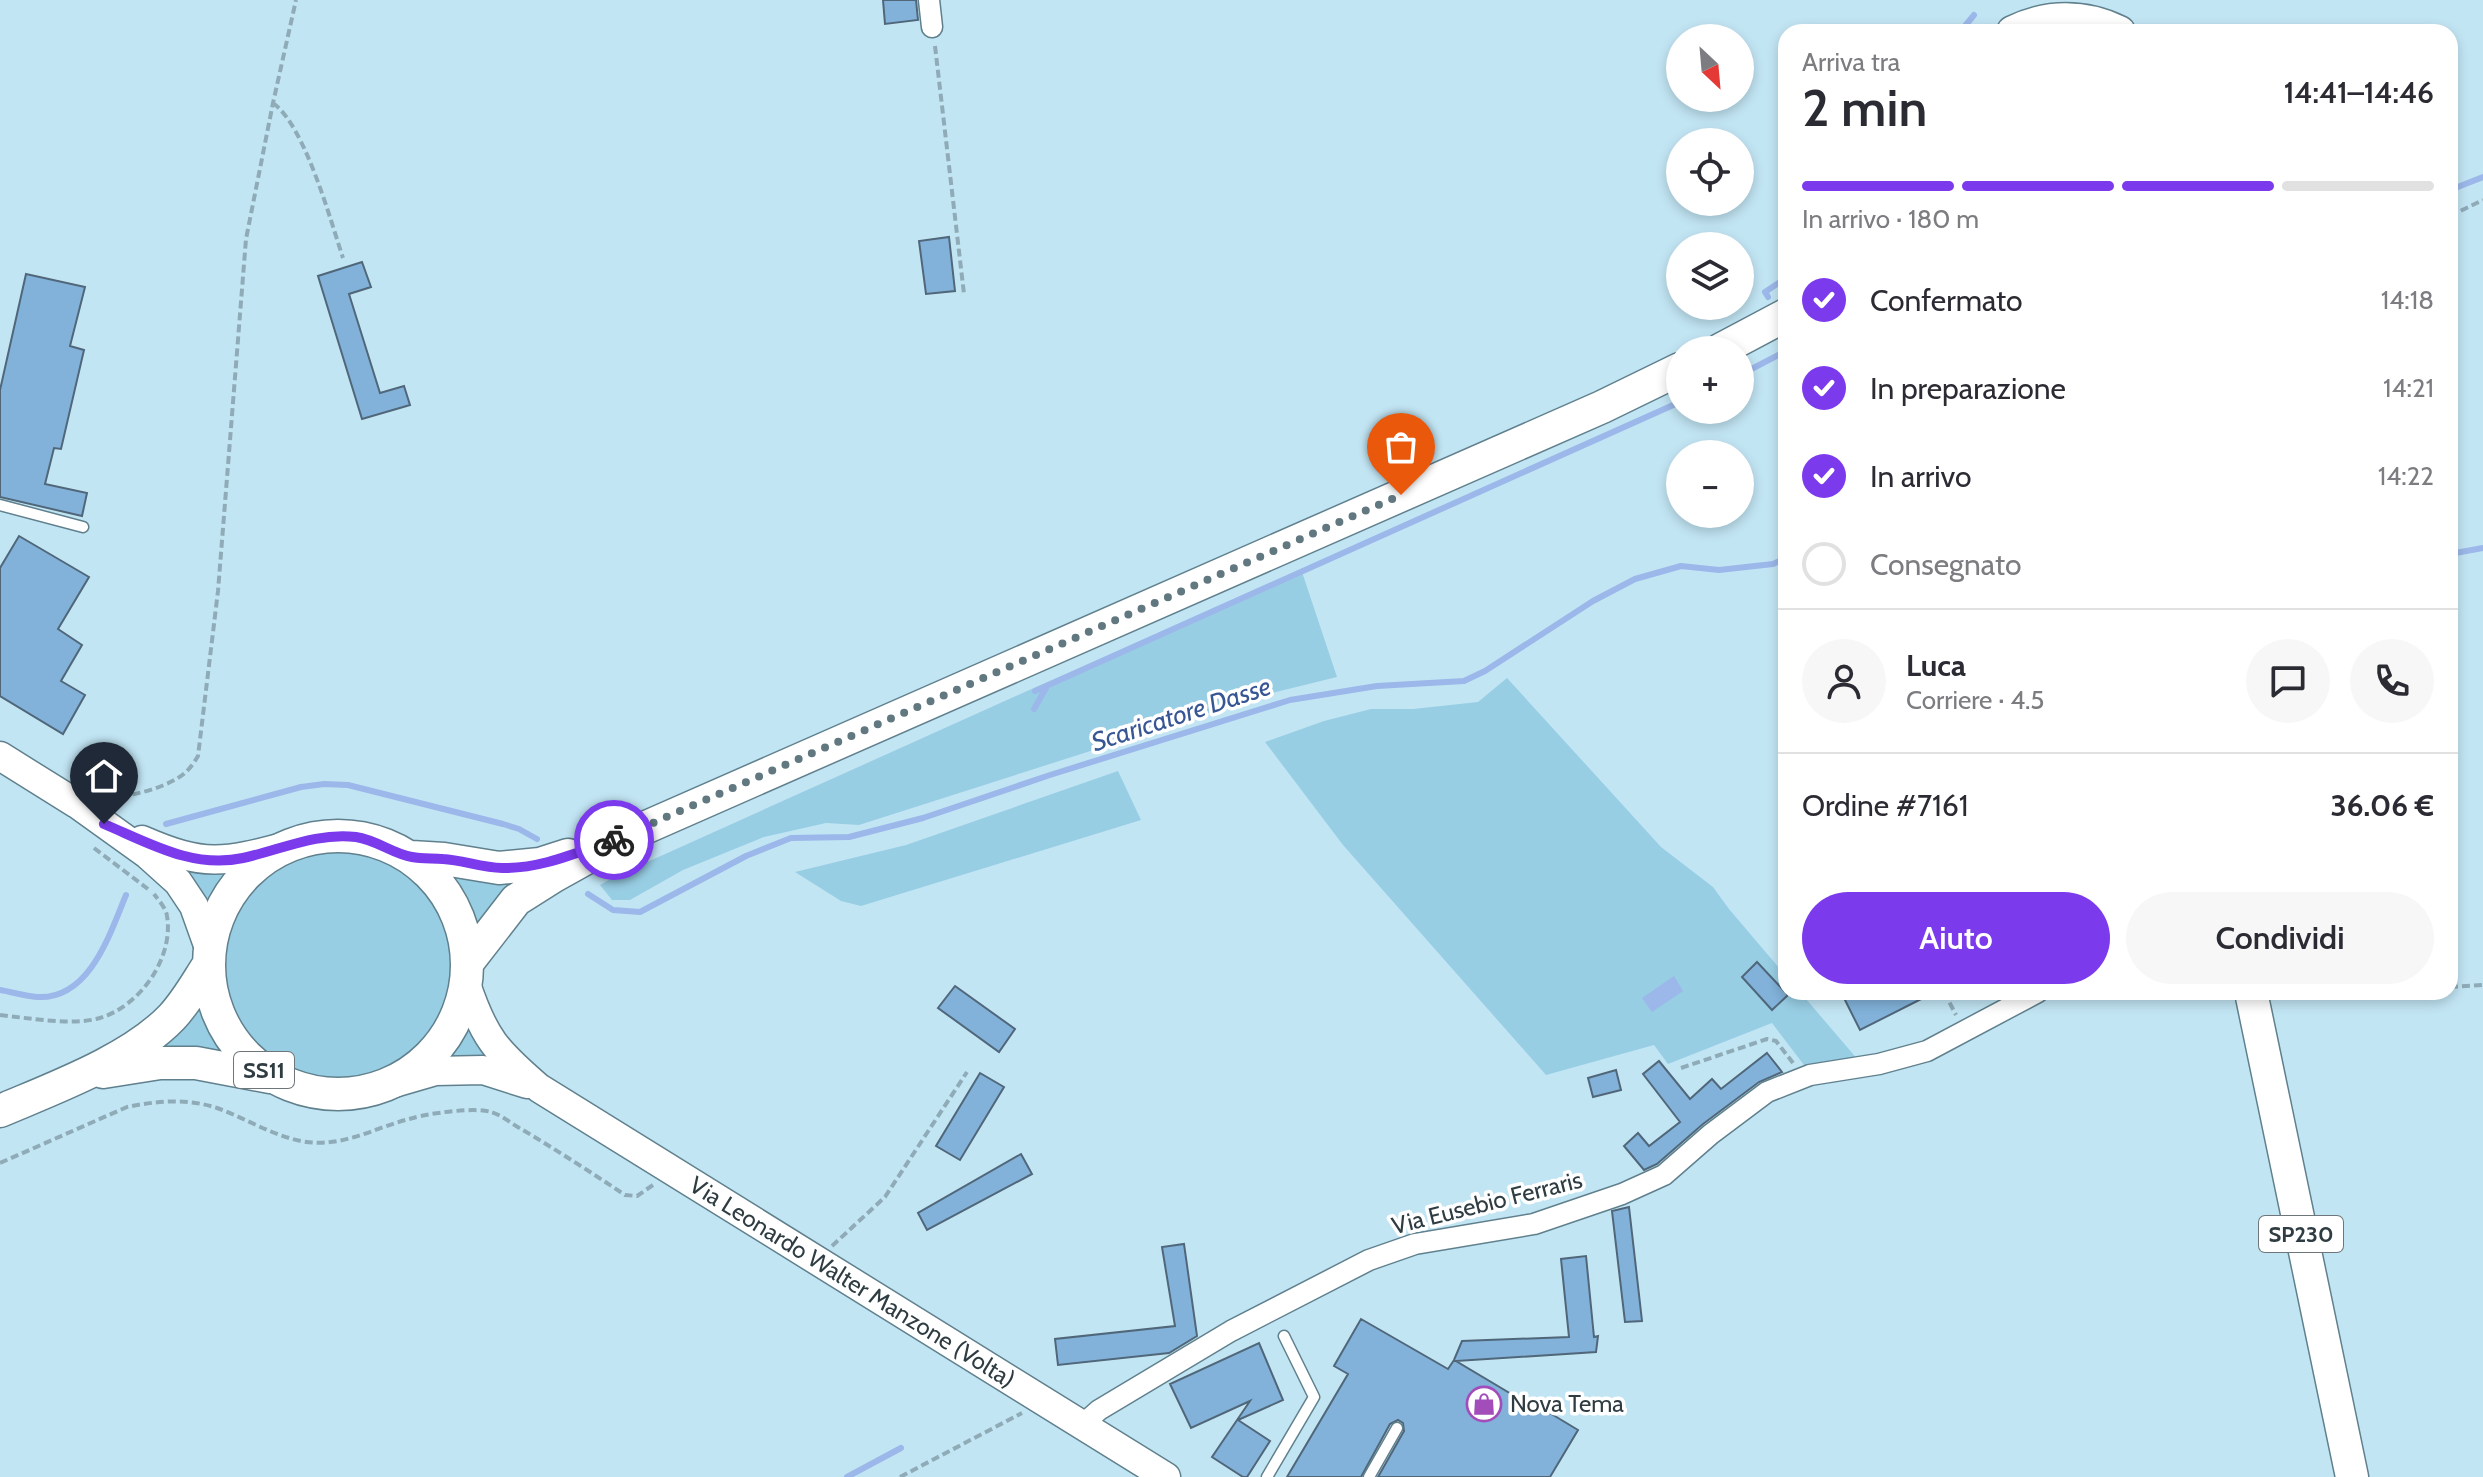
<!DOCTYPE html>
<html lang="it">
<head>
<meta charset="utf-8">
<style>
	:root { --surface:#fff; --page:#f7f7f7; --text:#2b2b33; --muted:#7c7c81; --line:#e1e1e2; --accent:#7c3aed }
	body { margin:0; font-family:Cabin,sans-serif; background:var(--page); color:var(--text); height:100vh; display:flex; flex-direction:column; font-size:30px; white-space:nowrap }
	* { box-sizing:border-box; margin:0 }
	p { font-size:26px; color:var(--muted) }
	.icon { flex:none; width:44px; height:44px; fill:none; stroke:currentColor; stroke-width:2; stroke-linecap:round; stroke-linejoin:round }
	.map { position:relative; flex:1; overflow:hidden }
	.panel { position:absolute; left:1778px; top:24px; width:680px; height:976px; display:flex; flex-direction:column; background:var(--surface); border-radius:24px; box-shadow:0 4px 12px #0003 }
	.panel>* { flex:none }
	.needle { width:52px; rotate:154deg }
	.fabs { position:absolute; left:1666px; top:24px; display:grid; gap:16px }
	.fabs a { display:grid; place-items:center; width:88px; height:88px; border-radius:50%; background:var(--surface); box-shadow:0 4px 12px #0003; font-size:40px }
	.pin { position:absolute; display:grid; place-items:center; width:68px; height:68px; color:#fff; margin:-82px -34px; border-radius:50% 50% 50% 0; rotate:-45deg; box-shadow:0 0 8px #0007 }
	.pin .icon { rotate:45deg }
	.courier { position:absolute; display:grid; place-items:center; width:80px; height:80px; margin:-40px; border:6px solid #7c3aed; border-radius:50%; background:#fff; color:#222; box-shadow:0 2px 10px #0007 }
	.overview em { font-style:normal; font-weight:600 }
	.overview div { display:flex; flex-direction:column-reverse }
	.overview { display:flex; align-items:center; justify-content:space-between; height:136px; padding:0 24px }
	h1 { font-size:52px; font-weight:600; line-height:60px }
	.bar { display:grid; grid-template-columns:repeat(4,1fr); gap:12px 8px; align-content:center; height:96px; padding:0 24px }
	.bar i { height:10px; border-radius:6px; background:var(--line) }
	.bar .on { background:var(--accent) }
	.bar p { grid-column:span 4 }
	.line { display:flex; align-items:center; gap:20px; padding:0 24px; border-top:2px solid var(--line) }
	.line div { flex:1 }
	.round { display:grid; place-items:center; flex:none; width:84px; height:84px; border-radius:42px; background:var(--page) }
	ol { padding:0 24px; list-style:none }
	li { display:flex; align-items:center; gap:24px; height:88px }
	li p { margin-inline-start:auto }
	li .icon { padding:8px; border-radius:50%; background:var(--accent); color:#fff; stroke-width:4 }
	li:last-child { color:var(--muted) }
	li i { width:44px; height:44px; border:4px solid var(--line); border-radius:50% }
	.action { display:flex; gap:16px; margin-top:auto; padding:16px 24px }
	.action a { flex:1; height:92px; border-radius:48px; background:var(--accent); color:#fff; font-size:32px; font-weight:600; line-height:92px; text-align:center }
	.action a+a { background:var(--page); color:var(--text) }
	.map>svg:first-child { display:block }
	.green { fill:#98cee4 }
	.water { fill:#9cb7e9 }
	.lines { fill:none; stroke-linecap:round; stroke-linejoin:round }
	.stream { stroke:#9cb7e9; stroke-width:6 }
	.building { fill:#82b2da; stroke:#50677a; stroke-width:2 }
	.service-casing { stroke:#60808d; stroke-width:13 }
	.minor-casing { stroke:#60808d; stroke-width:23 }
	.secondary-casing { stroke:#60808d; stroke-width:31 }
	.primary-casing { stroke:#60808d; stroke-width:35 }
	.path { stroke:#8fabb7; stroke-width:4; stroke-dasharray:8 4; stroke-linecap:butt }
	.service { stroke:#fff; stroke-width:10 }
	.minor { stroke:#fff; stroke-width:20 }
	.secondary { stroke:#fff; stroke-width:28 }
	.primary { stroke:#fff; stroke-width:32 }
	.done { stroke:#627881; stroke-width:8; stroke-dasharray:0 14.4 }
	.route { stroke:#7c3aed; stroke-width:10 }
	.labels { text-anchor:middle; stroke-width:7; stroke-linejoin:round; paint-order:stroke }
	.shield { fill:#fff; stroke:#6d777b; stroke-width:2 }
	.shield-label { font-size:22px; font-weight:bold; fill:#2f3d43 }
	.street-label { font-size:24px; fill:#2f3d43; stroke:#fff }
	.poi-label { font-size:24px; fill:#2f3d43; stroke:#fff; text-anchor:start }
	.water-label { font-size:26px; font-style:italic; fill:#375694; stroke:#fff }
</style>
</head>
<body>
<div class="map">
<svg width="2483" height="1477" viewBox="0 0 2483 1477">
	<rect width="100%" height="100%" fill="#c2e5f4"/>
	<path class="green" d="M1302 572 1337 677 1272 693 859 825 826 823 764 837 683 870 630 900H612L600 885 614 877 1027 691Z
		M1507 678 1661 847 1713 887 1729 909 1786 976V992H1800L1859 1061 1807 1069 1772 1023 1668 1064 1654 1045 1546 1075 1343 845 1265 742 1324 721 1371 709H1413L1478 702Z
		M1118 771 1141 820 861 906 841 901 795 872 906 845Z
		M225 965a114 114 0 1 1 228 0a114 114 0 1 1-228 0Z
		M182 868 227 872 206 904Z
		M453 875 527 877 479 927 468 900Z
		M198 1006 211 1037 224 1055 152 1053Z
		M469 1028 479 1047 494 1065 447 1061 457 1050Z"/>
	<path class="water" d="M1674 976 1683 991 1652 1012 1642 998Z"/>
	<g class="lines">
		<path class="stream" d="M1960 32 1974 15
			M2450 190 2483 177
			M1768 297 1765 292 1786 278
			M1740 375 1786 351
			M2450 554 2483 548
			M1035 691 1680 402
			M1034 709 1046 688
			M166 824 301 787 324 784 348 785 503 824 519 829 537 839
			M588 894 613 910 640 912 746 856 791 838 849 837 923 818 1050 775 1290 700 1377 686 1464 681 1485 671 1593 601 1635 579 1681 566 1719 570 1773 564 1786 558
			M0 990C12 992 25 996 37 997 90 1000 110 933 126 895
			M847 1477 901 1448"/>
	</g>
	<path class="building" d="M883 0H916L918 20 885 24Z
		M949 237 955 291 926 294 919 241Z
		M362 262 371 287 349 294 380 393 404 386 410 405 362 419 318 276Z
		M26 274 85 287 70 346 84 350 61 449 54 448 45 484 87 493 82 516 0 497V390Z
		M19 536 89 577 58 629 82 645 61 681 85 695 63 734 0 696V568Z
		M1757 962 1788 995 1772 1010 1742 977Z
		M955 986 1015 1029 999 1052 938 1008Z
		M1841 992H1935L1860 1030Z
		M1767 1053 1782 1072 1759 1082 1703 1124 1657 1164 1644 1170 1624 1146 1638 1133 1649 1146 1680 1122 1643 1074 1659 1061 1690 1099 1712 1079 1721 1089Z
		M1616 1070 1621 1090 1593 1097 1588 1078Z
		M980 1073 1004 1087 960 1160 936 1146Z
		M1021 1154 1032 1174 927 1230 918 1213Z
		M1629 1207 1642 1321 1625 1322 1612 1211Z
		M1184 1244 1197 1336 1169 1353 1058 1365 1055 1339 1175 1326 1162 1247Z
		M1586 1256 1594 1337 1598 1336 1596 1352 1456 1361 1523 1401 1525 1398 1578 1430 1550 1477H1378L1404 1431 1403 1423 1398 1420 1390 1424 1361 1477H1287L1348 1374 1334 1366 1361 1319 1448 1369 1454 1360 1462 1341 1569 1337 1561 1259Z
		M1259 1343 1283 1400 1238 1420 1270 1441 1247 1477H1243L1212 1457 1250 1401 1191 1428 1170 1384Z"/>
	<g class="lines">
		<g class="service-casing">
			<path id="service" d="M0 505 83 527
				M1267 1477 1314 1397 1284 1336
				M1369 1477 1397 1428"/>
		</g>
		<g class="minor-casing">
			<path id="minor" d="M929 0 932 27
				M1082 1425 1099 1410 1231 1331 1369 1260 1415 1244 1534 1224 1622 1194 1664 1175 1711 1134 1767 1092 1810 1075 1879 1064 1927 1051 2038 992"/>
		</g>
		<g class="secondary-casing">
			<g id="secondary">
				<path d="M0 756 77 804 148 855 178 882 194 906 209 948"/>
				<path d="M142 840C204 867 223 863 287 846"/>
				<path id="s1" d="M466 984C484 1038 496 1051 539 1088L1166 1477"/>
				<path d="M380 1087 435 1071 483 1070 527 1084"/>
			</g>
		</g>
		<g class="primary-casing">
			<path id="primary" d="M2013 32C2047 15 2085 15 2119 32
				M1720 350 1786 315
				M209 965a129 129 0 1 1 258 0a129 129 0 1 1-258 0Z
				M411 857 444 859 499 868 540 864 568 855
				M468 962 516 900 554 876 624 837 1602 407 1680 369
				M2251 992 2352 1477
				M103 1072 160 1063H196L270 1077
				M0 1111C54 1088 131 1060 172 1017 186 1002 196 984 207 967"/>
		</g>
		<path class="path" d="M935 46 964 294
			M273 103C305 126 330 219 343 258
			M2450 216 2483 200
			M109 798C132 796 171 787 187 771 191 767 195 761 198 756L218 591 246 239 273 103 296 0
			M94 848 148 889
			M2450 987 2483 985
			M1944 992 1956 1015
			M0 1015C28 1018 73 1026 100 1018 140 1006 174 958 167 916 166 908 159 901 154 894
			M1681 1068 1767 1039 1776 1041 1793 1063
			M0 1163 127 1107C156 1101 187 1098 217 1108 245 1118 271 1135 301 1141 342 1149 375 1127 413 1118 430 1113 475 1107 491 1112 502 1115 513 1125 523 1130 558 1151 592 1173 625 1195L637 1196 653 1185
			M832 1246 885 1197 967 1072
			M900 1477 1022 1413"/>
		<use href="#service" class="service"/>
		<use href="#minor" class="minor"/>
		<use href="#secondary" class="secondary"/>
		<use href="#primary" class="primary"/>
	</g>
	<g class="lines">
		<path class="done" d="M614 840 1401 495"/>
		<path class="route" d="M104 824C149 843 193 869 243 858 280 850 317 832 356 837 377 840 393 854 412 857 422 859 433 858 443 859 463 860 482 868 502 868 541 869 578 852 614 840"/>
	</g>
	<defs>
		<g id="shop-ring" transform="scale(1.8)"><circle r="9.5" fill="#fff" stroke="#a34dbb" stroke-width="1.5"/><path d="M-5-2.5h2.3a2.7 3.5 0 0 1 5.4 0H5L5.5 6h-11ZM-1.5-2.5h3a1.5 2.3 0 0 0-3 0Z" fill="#a34dbb"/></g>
	</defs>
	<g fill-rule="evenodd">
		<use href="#shop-ring" x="1484" y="1404"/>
	</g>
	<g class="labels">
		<g class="shield">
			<rect x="234" y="1052" width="60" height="36" rx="6"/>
			<rect x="2259" y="1216" width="84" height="36" rx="6"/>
		</g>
		<g class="shield-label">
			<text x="264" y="1078">SS11</text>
			<text x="2301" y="1242">SP230</text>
		</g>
		<g class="street-label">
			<text transform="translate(1487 1203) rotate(-14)" y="8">Via Eusebio Ferraris</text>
			<text dy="8" stroke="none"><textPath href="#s1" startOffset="498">Via Leonardo Walter Manzone (Volta)</textPath></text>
		</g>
		<g class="poi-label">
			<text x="1510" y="1412">Nova Tema</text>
		</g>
		<g class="water-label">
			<text transform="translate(1181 714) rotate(-18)" y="9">Scaricatore Dasse</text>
		</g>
	</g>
</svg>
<div class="fabs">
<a><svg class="needle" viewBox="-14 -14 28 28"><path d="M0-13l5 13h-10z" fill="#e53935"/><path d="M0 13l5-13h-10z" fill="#7c7c81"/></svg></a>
<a><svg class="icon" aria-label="locate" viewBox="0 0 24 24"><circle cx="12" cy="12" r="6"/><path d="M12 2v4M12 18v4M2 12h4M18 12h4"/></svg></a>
<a><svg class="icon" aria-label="layers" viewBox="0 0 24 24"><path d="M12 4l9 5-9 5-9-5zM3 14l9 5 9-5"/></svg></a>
<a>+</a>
<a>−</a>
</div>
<div class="pin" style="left:1401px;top:495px;background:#ea580c"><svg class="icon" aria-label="bag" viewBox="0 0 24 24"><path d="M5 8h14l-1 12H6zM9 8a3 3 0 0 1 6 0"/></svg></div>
<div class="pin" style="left:104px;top:824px;background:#1f2937"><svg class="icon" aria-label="home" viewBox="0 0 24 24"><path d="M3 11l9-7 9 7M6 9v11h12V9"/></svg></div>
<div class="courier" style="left:614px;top:840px"><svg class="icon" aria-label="bike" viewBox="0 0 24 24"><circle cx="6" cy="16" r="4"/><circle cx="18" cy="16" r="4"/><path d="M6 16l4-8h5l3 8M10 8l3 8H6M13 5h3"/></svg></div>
<section class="panel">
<div class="overview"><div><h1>2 min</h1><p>Arriva tra</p></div><em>14:41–14:46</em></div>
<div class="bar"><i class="on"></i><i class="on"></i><i class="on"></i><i></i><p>In arrivo · 180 m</p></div>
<ol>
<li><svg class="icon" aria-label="check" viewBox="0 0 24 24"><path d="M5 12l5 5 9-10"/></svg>Confermato<p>14:18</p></li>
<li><svg class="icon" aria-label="check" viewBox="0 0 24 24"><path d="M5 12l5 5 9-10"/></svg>In preparazione<p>14:21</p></li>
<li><svg class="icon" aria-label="check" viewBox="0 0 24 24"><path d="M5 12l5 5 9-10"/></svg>In arrivo<p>14:22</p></li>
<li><i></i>Consegnato</li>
</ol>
<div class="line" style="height:144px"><a class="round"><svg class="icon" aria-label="person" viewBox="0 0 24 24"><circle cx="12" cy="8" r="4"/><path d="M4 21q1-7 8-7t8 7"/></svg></a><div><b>Luca</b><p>Corriere · 4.5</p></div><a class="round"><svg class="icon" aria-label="chat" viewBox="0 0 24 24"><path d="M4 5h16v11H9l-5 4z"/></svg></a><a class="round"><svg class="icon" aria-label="phone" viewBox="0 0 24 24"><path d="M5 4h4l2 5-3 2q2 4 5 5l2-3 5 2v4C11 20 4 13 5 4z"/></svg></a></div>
<div class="line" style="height:104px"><div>Ordine #7161</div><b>36.06 €</b></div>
<div class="action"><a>Aiuto</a><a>Condividi</a></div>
</section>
</div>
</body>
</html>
